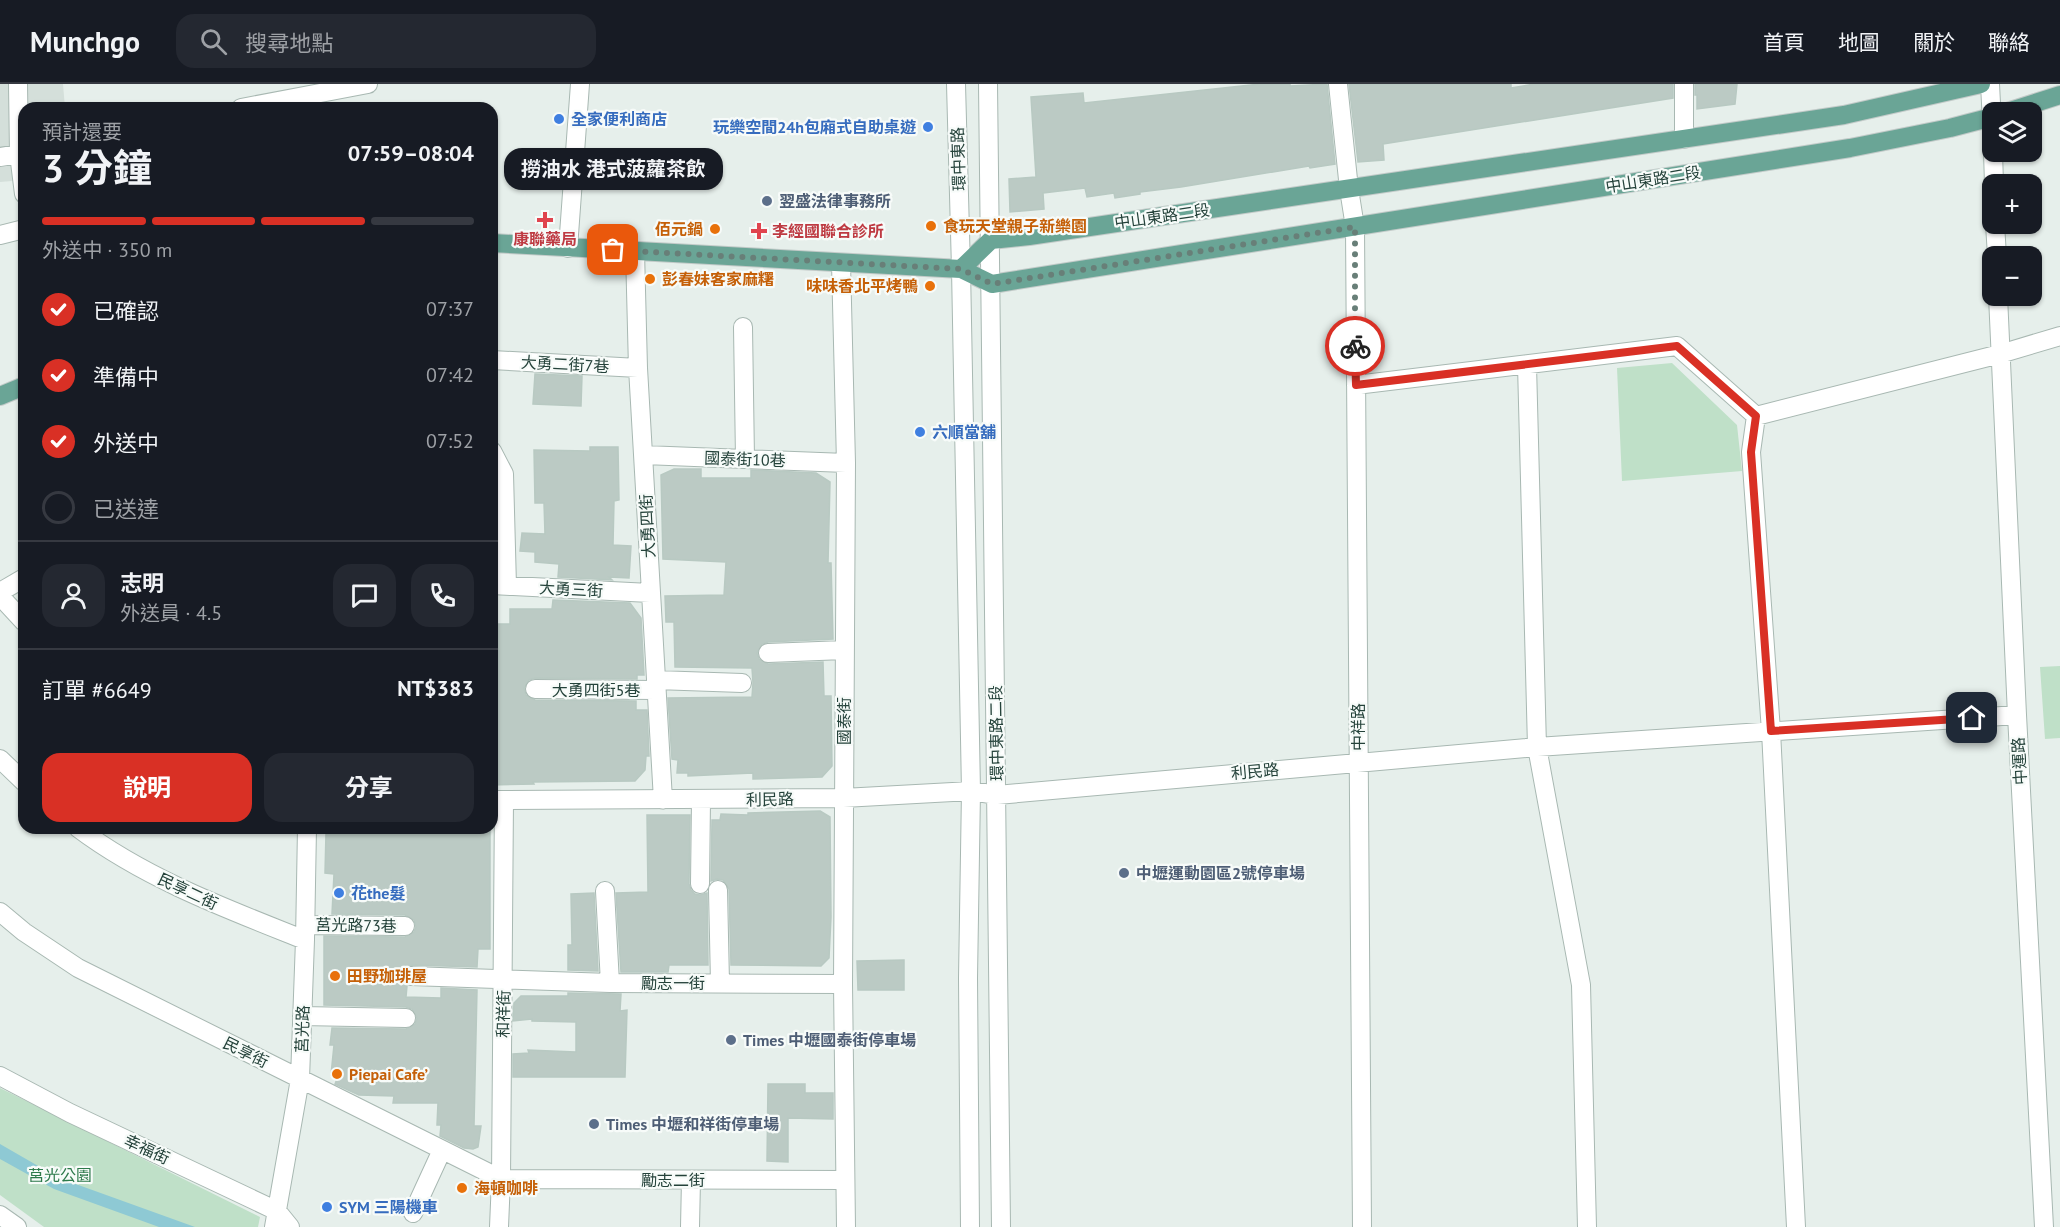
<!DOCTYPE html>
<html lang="zh-TW">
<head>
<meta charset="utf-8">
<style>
	:root { --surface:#171b24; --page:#242831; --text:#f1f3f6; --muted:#9ea1a6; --line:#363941; --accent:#d93025 }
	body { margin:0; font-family:"PT Sans","Noto Sans TC",sans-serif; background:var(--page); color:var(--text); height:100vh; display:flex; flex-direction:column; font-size:22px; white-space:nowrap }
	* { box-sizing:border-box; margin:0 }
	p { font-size:20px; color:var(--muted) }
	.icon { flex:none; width:33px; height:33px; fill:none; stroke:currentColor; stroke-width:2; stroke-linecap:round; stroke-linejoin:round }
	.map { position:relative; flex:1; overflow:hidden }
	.drawer { position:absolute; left:18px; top:18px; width:480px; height:732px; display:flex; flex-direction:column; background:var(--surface); border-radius:18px; box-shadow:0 2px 4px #0004 }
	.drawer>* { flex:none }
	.buttons { position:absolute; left:1982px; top:18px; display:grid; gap:12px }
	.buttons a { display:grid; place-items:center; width:60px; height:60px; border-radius:12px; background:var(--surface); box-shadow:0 2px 4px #0004; font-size:30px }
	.pin { position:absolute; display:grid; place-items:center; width:51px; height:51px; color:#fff; margin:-26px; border-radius:12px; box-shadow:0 3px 9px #0006 }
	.courier { position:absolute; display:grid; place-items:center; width:60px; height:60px; margin:-30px; border:4px solid #d93025; border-radius:50%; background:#fff; color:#222; box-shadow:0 2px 8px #0007 }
	.bubble { position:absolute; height:42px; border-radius:18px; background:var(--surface); box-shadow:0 2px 4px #0004; font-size:20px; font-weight:700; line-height:42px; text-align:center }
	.headline em { font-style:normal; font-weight:700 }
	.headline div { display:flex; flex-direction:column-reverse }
	.headline { display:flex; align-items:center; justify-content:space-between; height:102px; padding:0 24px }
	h1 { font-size:39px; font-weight:700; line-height:45px }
	.bar { display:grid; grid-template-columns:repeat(4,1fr); gap:9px 6px; align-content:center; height:72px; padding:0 24px }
	.bar i { height:8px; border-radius:4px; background:var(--line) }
	.bar .active { background:var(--accent) }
	.bar p { grid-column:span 4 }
	.line { display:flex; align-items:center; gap:15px; padding:0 24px; border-top:2px solid var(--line) }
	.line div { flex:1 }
	.round { display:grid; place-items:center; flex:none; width:63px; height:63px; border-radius:18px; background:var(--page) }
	ol { padding:0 24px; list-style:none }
	li { display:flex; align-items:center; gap:18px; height:66px }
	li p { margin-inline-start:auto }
	li .icon { padding:6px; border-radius:50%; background:var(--accent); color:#fff; stroke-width:4 }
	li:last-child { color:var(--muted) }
	li i { width:33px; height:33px; border:3px solid var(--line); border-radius:50% }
	.button { display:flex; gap:12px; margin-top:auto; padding:12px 24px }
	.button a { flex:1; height:69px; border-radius:18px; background:var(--accent); color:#fff; font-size:24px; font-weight:700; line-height:69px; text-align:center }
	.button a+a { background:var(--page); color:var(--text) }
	header { display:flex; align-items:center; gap:36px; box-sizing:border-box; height:84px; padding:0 30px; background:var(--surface); border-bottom:2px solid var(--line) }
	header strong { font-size:28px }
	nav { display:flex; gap:33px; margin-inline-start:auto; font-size:21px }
	.search { width:420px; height:54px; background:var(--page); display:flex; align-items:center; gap:15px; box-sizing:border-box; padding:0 21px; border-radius:18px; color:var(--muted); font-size:22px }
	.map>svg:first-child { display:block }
	.built { fill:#d4dfda }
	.green { fill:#bfe0c8 }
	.water { fill:#8ec9d4 }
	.building { fill:#bbcac4; stroke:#b8c9c2; stroke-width:1.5 }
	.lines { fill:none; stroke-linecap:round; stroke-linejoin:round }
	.minor-casing { stroke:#a8b8b2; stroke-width:20 }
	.major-casing { stroke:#c2cac8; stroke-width:20 }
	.minor { stroke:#fff; stroke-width:18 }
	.major { stroke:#6aa596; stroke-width:18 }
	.done { stroke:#687f78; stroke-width:6; stroke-dasharray:0 10.8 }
	.route { stroke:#d93025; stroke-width:8 }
	.shop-dot { fill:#3f7fe0; stroke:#f7fbf9; stroke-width:2 }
	.service-dot { fill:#5c6f8a; stroke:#f7fbf9; stroke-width:2 }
	.health-dot { fill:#e0444e; stroke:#f7fbf9; stroke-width:2 }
	.food-dot { fill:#e8710a; stroke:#f7fbf9; stroke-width:2 }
	.labels { text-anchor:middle; stroke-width:4.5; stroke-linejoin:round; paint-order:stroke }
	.shop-label { font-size:16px; font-weight:bold; fill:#366cbe; stroke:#f7fbf9; text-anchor:start }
	.street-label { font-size:16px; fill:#24423a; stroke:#f7fbf9 }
	.service-label { font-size:16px; font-weight:bold; fill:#4e5e75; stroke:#f7fbf9; text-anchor:start }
	.food-label { font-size:16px; font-weight:bold; fill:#c56008; stroke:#f7fbf9; text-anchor:start }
	.health-label { font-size:16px; font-weight:bold; fill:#be3a42; stroke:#f7fbf9; text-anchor:start }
	.park-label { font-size:16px; fill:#2d7a4b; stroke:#f7fbf9 }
</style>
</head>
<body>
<header>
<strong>Munchgo</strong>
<div class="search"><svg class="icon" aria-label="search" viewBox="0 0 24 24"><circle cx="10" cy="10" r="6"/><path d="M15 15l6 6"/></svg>搜尋地點</div>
<nav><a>首頁</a><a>地圖</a><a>關於</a><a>聯絡</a></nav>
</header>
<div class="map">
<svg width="2060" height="1143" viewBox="0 0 2060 1143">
	<rect width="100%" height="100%" fill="#e6efeb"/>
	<path class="built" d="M0 0H63L65 24H24V96L0 98Z"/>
	<path class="green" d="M1672 279 1737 341 1742 387 1622 397 1617 284Z
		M2060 582V654L2045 655 2040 583Z
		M0 1004 260 1133 258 1143H44L0 1111Z"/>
	<path class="water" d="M0 1060 59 1094 195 1143H159L54 1105 0 1075Z"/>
	<path class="building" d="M1260 0H1290V2L1327 0 1335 80 1310 84 1309 82 1181 103 1140 108V110L1115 114 1114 109 1087 113 1085 104 1043 109 1044 125 1010 128 1009 95 1036 93 1031 13 1083 9 1084 19Z
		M1349 0H1511V4L1534 0H1673V14L1383 60 1384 76 1358 78Z
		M1695 0H1737L1735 20 1697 25V11H1695Z
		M535 290 582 292 581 322 533 320Z
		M590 363H618L619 416 614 417 613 461 631 462 629 494 609 493 612 496 558 493 559 480 535 478V468L520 467 522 449 545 450 544 419H535L534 366 590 367Z
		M674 385H701V394H751V386L816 389 830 398 828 479H831L833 555 768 558 762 560 757 569 759 575 768 580 823 578 824 612H831L832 682 822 693 753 695V689L688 692V689H677L678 676 672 675 668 614 752 613 753 599 752 584 675 583 674 538H666L665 512 724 511 726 478 663 475 661 391Z
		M553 516 630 519 641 534 644 591H637V595L535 594 529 596 524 604 526 611 535 616 636 617V626H647L649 672H646L645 686 635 697 533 698 534 700 492 701V540H510V525H552Z
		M820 727 830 733 831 833 829 874 821 882 731 881 729 805 723 796 717 795 711 797 712 736H720L721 730 748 731V729Z
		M647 731H690L689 800 691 806 695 810 700 811 707 809 708 881H669L668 888H621L616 809 648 808Z
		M332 744H490V865H478L477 883 411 881 402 886 400 892 401 898 407 902 406 913 441 914V904L477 906 474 1042H481L478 1063 473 1065 464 1064 440 1052 441 1041H437L438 1019H393L394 1012 359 1011 335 1000 337 995 331 991 334 961H330L332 944 406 945 415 940 417 934 412 925 406 923 324 921V852L405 853 414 848 416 843 414 836 405 831 332 830 334 790 325 789 326 749Z
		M594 809 598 887 568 886V861H572L571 810Z
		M904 876V906H858L857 877Z
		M568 909 621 910 620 927 627 926 625 993H513V970L529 969 528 966 576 968V938L532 937V935L513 937 514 919 521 912H568Z
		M768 1000H805V1009H833V1035L788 1034V1078L767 1077Z"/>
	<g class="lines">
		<g class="minor-casing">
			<path id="minor" d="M18 0 19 70 24 110
				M956 0 961 185 971 707 968 894 970 1143
				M988 0 1001 1143
				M1338 0 1349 105 1355 143 1362 1143
				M1684 0V55
				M1990 0 1992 39
				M241 24 368 0
				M1993 68 1994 100
				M0 73 24 69
				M1995 140 1997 172
				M0 151 24 145
				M568 164 580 0
				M635 167 638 284 663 716
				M841 179 846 379 843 900 846 1143
				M1998 212 2017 631 2044 1143
				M743 243 745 375
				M492 276 638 284
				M1527 281 1537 663 1581 901 1587 1143
				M1356 301 1677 262 1756 332 2000 270 2060 252
				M1756 332 1751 368 1771 647 1796 1143
				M492 367 504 390 507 502
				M644 371 846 379
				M492 501 650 509
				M0 508 24 494
				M0 512 24 538
				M768 569 844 566
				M656 596 742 599
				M535 605 656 606
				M0 675 24 698
				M492 716 843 714 971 707 997 711 1537 663 2017 631
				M78 744C146 795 227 825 305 856
				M700 800 701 716
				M718 806 720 899
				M605 807 610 899
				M0 828 24 848 78 884 501 1095 845 1096
				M306 841 405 842
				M411 892 610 899 843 900
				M302 932 406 934
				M0 992 70 1029 277 1127 290 1143
				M413 1129 442 1066
				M0 1131 17 1143
				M274 1143 300 995 305 856 307 744
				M499 1143 501 1095 504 716
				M690 1143 691 1096"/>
		</g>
		<g class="major-casing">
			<path id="major" d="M2007 28 2060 11
				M492 159 961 185 992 200 1850 64 1950 44 1992 33
				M961 185 991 156 1029 152 1844 31 1981 0
				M0 312 24 302"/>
		</g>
		<use href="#minor" class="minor"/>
		<use href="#major" class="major"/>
	</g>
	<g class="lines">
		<path class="done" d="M613 166 961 185 992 200 1355 143V262"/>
		<path class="route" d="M1355 262 1356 301 1677 262 1756 332 1751 368 1771 647 1972 634"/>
	</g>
	<g class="shop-dot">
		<circle cx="559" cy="35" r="6"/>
		<circle cx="928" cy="43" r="6"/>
		<circle cx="920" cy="348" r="6"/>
		<circle cx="339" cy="809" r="6"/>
		<circle cx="327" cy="1123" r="6"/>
	</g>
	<g class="service-dot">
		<circle cx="767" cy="117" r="6"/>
		<circle cx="1124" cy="789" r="6"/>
		<circle cx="731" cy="956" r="6"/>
		<circle cx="594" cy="1040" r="6"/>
	</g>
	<g class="health-dot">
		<path d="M542 127h6v6h6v6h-6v6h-6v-6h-6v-6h6z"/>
		<path d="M756 138h6v6h6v6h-6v6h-6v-6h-6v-6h6z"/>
	</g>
	<g class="food-dot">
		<circle cx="931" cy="142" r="6"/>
		<circle cx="715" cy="145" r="6"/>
		<circle cx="650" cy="195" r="6"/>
		<circle cx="930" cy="202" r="6"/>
		<circle cx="335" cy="892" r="6"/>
		<circle cx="337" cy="990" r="6"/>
		<circle cx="462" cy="1104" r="6"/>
	</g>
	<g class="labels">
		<g class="shop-label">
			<text x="571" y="41">全家便利商店</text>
			<text x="916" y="49" text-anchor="end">玩樂空間24h包廂式自助桌遊</text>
			<text x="932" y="354">六順當舖</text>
			<text x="351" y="815">花the髮</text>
			<text x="339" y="1129">SYM 三陽機車</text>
		</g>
		<g class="street-label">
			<text transform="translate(958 75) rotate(-92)" y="6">環中東路</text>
			<text transform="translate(1653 95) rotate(-9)" y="6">中山東路二段</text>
			<text transform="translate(1162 132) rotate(-8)" y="6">中山東路二段</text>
			<text transform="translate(565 280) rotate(3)" y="6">大勇二街7巷</text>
			<text transform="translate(745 375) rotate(2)" y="6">國泰街10巷</text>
			<text transform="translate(647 442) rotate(-93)" y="6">大勇四街</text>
			<text transform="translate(571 505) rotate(3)" y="6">大勇三街</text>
			<text x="596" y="612">大勇四街5巷</text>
			<text transform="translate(844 637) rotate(-90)" y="6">國泰街</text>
			<text transform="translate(1358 643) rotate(-90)" y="6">中祥路</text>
			<text transform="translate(996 649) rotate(-91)" y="6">環中東路二段</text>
			<text transform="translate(2019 677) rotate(-93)" y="6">中運路</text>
			<text transform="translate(1255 687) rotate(-5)" y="6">利民路</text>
			<text transform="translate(770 715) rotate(-1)" y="6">利民路</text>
			<text transform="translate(188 807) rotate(25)" y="6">民享二街</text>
			<text transform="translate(356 841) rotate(1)" y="6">莒光路73巷</text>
			<text x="673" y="905">勵志一街</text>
			<text transform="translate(503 930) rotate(-89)" y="6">和祥街</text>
			<text transform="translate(302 945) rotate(-88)" y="6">莒光路</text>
			<text transform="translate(246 968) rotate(26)" y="6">民享街</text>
			<text transform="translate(147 1065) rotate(25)" y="6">幸福街</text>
			<text x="673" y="1102">勵志二街</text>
		</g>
		<g class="service-label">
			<text x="779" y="123">翌盛法律事務所</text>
			<text x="1136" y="795">中壢運動園區2號停車場</text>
			<text x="743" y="962">Times 中壢國泰街停車場</text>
			<text x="606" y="1046">Times 中壢和祥街停車場</text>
		</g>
		<g class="food-label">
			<text x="943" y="148">食玩天堂親子新樂園</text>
			<text x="703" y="151" text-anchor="end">佰元鍋</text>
			<text x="662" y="201">彭春妹客家麻糬</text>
			<text x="918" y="208" text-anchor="end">味味香北平烤鴨</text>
			<text x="347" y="898">田野珈琲屋</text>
			<text x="349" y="996">Piepai Cafe’</text>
			<text x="474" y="1110">海頓咖啡</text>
		</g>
		<g class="health-label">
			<text x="772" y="153">李經國聯合診所</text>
			<text x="545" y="161" text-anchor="middle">康聯藥局</text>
		</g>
		<g class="park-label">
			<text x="60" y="1097">莒光公園</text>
		</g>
	</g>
</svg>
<div class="buttons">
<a><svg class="icon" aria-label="layers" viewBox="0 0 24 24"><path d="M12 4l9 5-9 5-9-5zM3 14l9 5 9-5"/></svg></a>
<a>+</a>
<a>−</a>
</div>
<div class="pin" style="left:613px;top:166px;background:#ea580c"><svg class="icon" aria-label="bag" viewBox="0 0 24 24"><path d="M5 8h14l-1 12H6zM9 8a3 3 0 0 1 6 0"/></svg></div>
<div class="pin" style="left:1972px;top:634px;background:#1f2937"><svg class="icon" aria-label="home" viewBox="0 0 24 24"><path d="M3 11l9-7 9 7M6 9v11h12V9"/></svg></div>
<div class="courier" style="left:1355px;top:262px"><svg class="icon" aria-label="bike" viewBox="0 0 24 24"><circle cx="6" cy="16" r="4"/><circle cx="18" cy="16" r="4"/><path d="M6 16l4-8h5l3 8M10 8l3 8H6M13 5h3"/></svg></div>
<div class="bubble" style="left:504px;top:64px;width:219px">撈油水 港式菠蘿茶飲</div>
<section class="drawer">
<div class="headline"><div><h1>3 分鐘</h1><p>預計還要</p></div><em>07:59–08:04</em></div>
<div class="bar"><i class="active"></i><i class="active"></i><i class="active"></i><i></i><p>外送中 · 350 m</p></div>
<ol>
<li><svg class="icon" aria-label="check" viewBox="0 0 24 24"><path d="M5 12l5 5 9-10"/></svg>已確認<p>07:37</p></li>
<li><svg class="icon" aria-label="check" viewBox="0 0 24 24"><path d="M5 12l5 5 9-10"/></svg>準備中<p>07:42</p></li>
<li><svg class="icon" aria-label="check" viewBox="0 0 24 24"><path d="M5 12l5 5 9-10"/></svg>外送中<p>07:52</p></li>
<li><i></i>已送達</li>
</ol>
<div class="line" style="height:108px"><a class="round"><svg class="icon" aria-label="person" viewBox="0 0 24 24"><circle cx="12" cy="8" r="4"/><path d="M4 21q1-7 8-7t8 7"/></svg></a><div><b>志明</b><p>外送員 · 4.5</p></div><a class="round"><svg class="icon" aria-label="chat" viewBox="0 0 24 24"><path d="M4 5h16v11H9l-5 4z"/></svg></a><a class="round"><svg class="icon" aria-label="phone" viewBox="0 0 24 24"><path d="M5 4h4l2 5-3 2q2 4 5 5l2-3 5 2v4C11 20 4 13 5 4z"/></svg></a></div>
<div class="line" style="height:78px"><div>訂單 #6649</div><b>NT$383</b></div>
<div class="button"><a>說明</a><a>分享</a></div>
</section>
</div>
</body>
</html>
